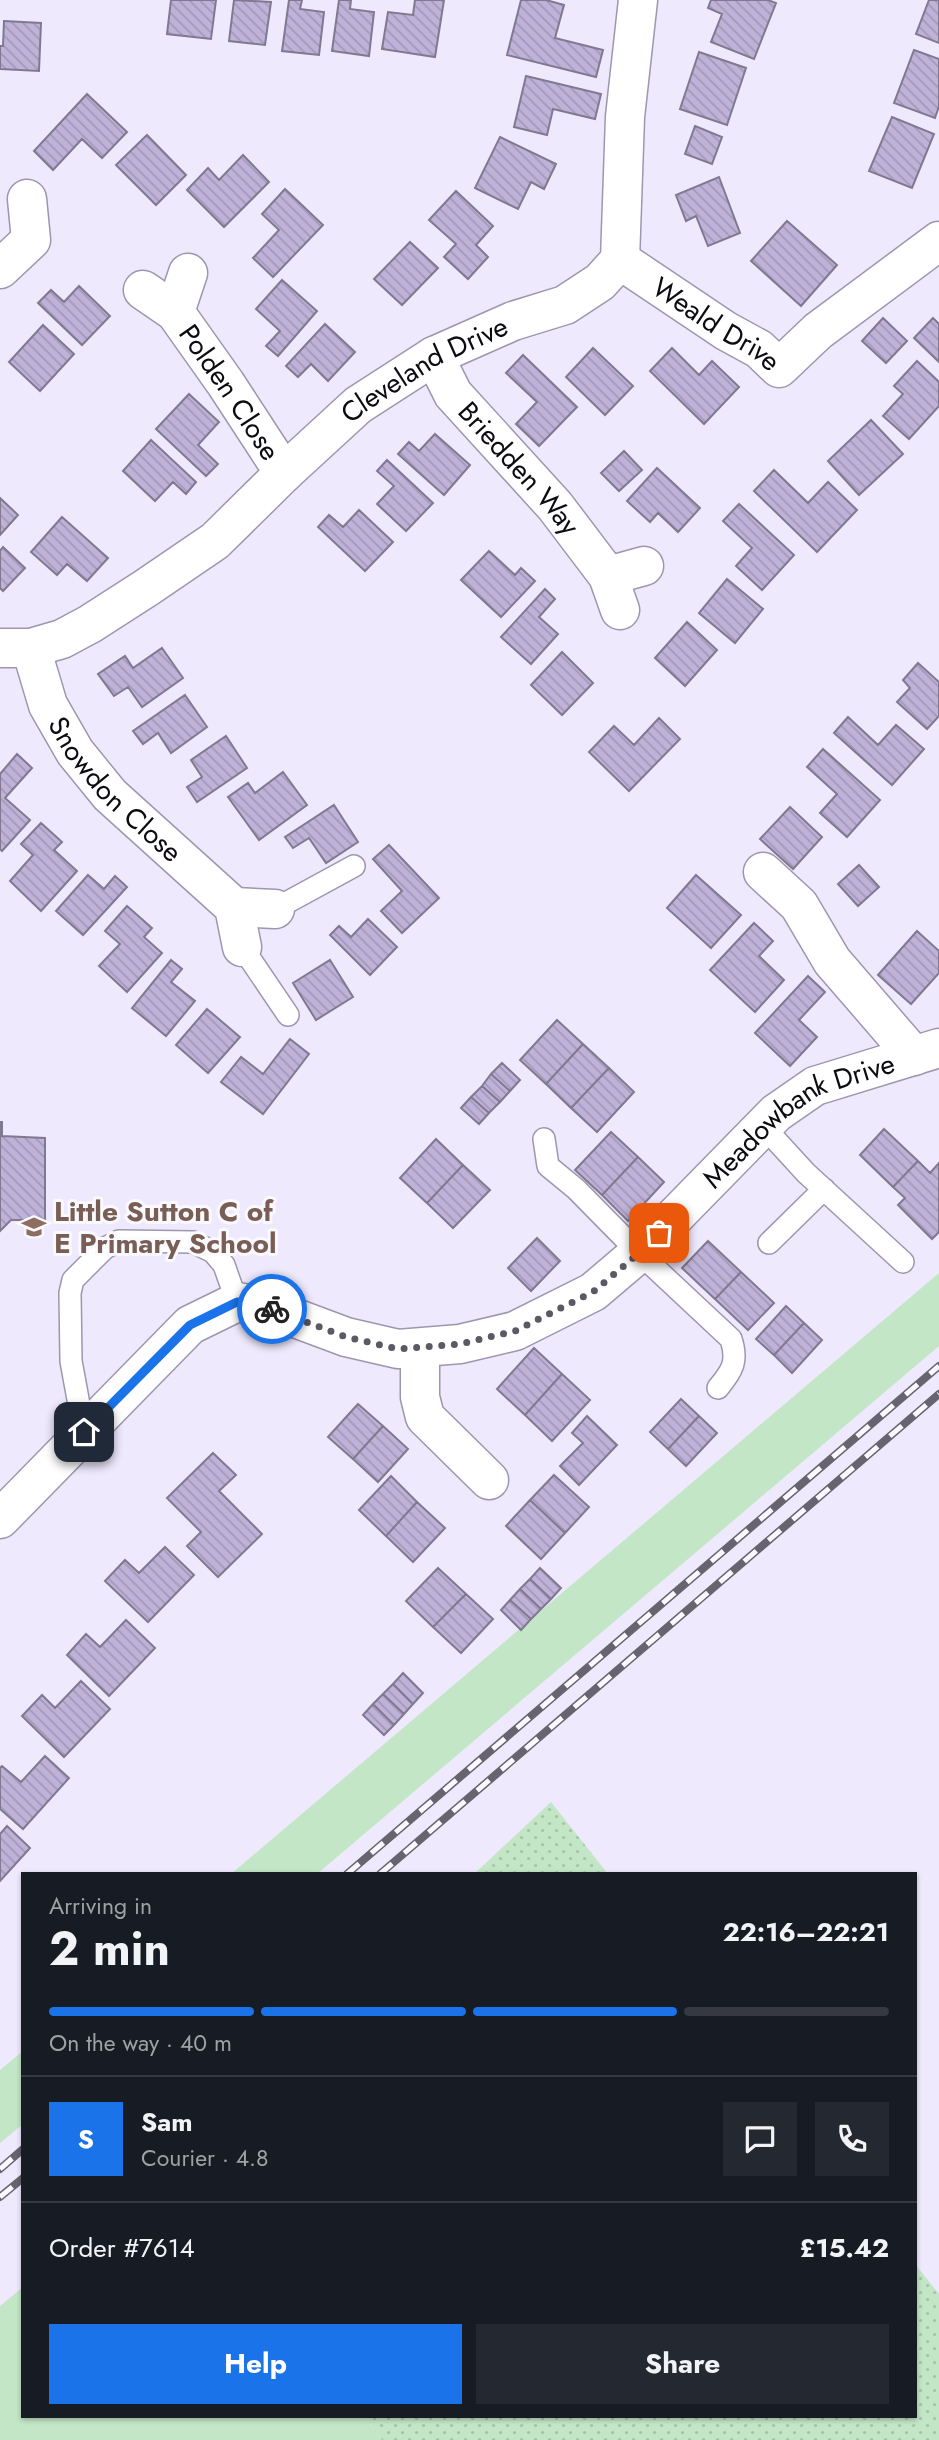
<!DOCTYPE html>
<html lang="en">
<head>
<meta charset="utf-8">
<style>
	:root { --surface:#171b24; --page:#242831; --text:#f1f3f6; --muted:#9ea1a6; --line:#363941; --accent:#1a73e8 }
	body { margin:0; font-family:Jost,sans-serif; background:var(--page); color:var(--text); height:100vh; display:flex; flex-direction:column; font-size:26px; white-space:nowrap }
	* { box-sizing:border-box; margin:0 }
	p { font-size:23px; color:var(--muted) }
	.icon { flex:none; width:38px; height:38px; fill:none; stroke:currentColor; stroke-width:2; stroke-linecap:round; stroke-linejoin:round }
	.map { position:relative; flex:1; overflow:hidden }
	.details { position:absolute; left:21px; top:1872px; width:896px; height:546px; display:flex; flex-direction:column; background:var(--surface); border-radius:0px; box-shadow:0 2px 5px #0004 }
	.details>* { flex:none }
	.pin { position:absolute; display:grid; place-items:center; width:60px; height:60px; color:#fff; margin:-30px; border-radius:14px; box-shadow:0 4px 10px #0006 }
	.courier { position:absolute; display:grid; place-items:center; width:70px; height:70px; margin:-35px; border:5px solid #1a73e8; border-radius:50%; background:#fff; color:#222; box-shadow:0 2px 9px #0007 }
	.headline em { font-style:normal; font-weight:700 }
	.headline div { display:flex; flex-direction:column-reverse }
	.headline { display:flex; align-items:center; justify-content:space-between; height:119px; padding:0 28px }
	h1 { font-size:46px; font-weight:700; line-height:52px }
	.bar { display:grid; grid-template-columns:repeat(4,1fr); gap:10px 7px; align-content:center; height:84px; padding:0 28px }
	.bar i { height:9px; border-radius:5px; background:var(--line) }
	.bar .selected { background:var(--accent) }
	.bar p { grid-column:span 4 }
	.line { display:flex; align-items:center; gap:18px; padding:0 28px; border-top:2px solid var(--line) }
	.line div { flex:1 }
	.round { display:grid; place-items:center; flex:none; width:74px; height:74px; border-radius:0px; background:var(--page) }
	.button { display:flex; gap:14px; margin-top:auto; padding:14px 28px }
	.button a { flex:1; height:80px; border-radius:0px; background:var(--accent); color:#fff; font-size:28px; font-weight:700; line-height:80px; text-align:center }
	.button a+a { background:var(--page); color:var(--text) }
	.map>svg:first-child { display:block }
	.green { fill:#c3e6c7 }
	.park { fill:url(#park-dots) }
	.building { fill:url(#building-back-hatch); stroke:#807990; stroke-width:2 }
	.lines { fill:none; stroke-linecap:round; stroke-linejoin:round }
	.service-casing { stroke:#9e96ae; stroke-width:24 }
	.minor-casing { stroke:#9e96ae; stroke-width:41 }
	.service { stroke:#fff; stroke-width:21 }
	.minor { stroke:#fff; stroke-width:38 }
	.rail-casing { stroke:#67636f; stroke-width:8 }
	.rail { stroke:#faf9fe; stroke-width:5; stroke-dasharray:16; stroke-linecap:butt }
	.done { stroke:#5c5864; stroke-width:7; stroke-dasharray:0 12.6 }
	.route { stroke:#1a73e8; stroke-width:9 }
	.labels { text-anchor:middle; stroke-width:6; stroke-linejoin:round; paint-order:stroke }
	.street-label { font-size:28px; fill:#0d0a12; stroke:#faf9fe }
	.education-label { font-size:28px; font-weight:bold; fill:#785e54; stroke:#faf9fe; text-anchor:start }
</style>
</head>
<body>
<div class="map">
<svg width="939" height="2440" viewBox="0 0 939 2440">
	<defs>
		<pattern id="park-dots" width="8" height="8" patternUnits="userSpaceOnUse" patternTransform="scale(1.75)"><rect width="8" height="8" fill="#c3e6c7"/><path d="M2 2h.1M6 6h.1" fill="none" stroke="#a6c4aa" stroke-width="1.8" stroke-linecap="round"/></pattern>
		<pattern id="building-back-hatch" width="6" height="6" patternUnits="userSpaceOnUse" patternTransform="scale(1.75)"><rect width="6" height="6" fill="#bfb2d8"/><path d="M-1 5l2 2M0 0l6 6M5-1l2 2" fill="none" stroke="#a398b8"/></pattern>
	</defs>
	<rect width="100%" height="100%" fill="#efe9fd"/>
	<path class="green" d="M939 1273V1346L317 1874H231Z
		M23 2051V2124L0 2143V2070Z
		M23 2287V2417H364L382 2440H0V2306Z"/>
	<path class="park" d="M551 1802 608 1874H474Z
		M915 2264 939 2294V2440H382L364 2417H915Z"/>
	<path class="building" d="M171 0H216L211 39 167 34Z
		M234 0 271 2 265 45 229 41Z
		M289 0H302L300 9 324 12 319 55 282 51Z
		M339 0H351L350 9 374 12 369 56 332 51Z
		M415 0H444L435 57 382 49 388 12 413 15Z
		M521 0H546L564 5 555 38 603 50 596 77 507 55Z
		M711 0H768L776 3 754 59 711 42 722 14 708 8Z
		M929 0H939V43L916 34Z
		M4 21 41 23 39 71 0 69V46H3Z
		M914 50 939 59V106L935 118 894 103Z
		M699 52 746 68 727 125 680 109Z
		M526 76 601 94 595 119 553 109 547 135 514 127Z
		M87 94 127 132 102 158 82 139 53 170 34 151Z
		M892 117 934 134 912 188 869 171Z
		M695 126 722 137 712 164 685 154Z
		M147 135 186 175 156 205 116 165Z
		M500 137 556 164 544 189 531 182 518 209 475 188Z
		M243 155 269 182 224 227 187 190 208 168 219 180Z
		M719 177 740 233 708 246 696 216 686 221 676 195Z
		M285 189 323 225 273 277 253 258 279 230 262 214Z
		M456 191 493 226 476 245 488 257 468 279 444 257 456 244 429 220Z
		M787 221 837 265 801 306 751 261Z
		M410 242 438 268 402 305 374 279Z
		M282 280 317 311 278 356 266 346 280 331 256 309Z
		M79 286 110 316 82 345 38 303 51 290 64 302Z
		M883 318 907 341 886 363 862 341Z
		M933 318 939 324V362L914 338Z
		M325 324 355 352 328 381 311 364 298 377 286 366Z
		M43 325 74 354 40 391 9 362Z
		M593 348 633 386 605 415 566 377Z
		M672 348 699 375 712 361 739 387 704 424 650 371Z
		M523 355 577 407 539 446 516 424 537 402 506 373Z
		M917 361 939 382V406L909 439 883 416 903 394 894 386Z
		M189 394 219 422 198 445 218 464 206 476 156 429Z
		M871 420 903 454 859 495 828 461Z
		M435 434 470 465 444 495 398 454 409 442 419 451Z
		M151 440 196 482 186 494 173 482 155 501 123 471Z
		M624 451 642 470 619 491 601 473Z
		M387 460 433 503 406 531 377 504 394 486 377 471Z
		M657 468 700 508 678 532 658 513 650 522 627 501Z
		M774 470 808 503 828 482 857 510 817 552 754 491Z
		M0 498 18 515 0 535Z
		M739 504 794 555 762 590 736 566 752 548 723 521Z
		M359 510 393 542 365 571 318 527 329 515 343 527Z
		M62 517 108 558 87 581 67 564 57 575 31 552Z
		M3 547 25 568 3 591 0 588V551Z
		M489 551 515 575 521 568 535 581 501 617 461 580Z
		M727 579 763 609 735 643 699 613Z
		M545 589 555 599 539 617 558 634 531 664 501 637Z
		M687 622 717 650 685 686 655 658Z
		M162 648 183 678 142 707 128 687 114 696 98 674 125 656 133 668Z
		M562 652 593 683 562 715 531 685Z
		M918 663 939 682V716L927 729 897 702 910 688 903 680Z
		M185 695 207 727 171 753 158 733 143 744 133 731Z
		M848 717 878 745 896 725 924 749 892 785 834 733Z
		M659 718 680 739 629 791 589 752 614 726 634 745Z
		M226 736 247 768 197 802 187 787 202 777 191 760Z
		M823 749 880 800 847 837 820 813 837 794 807 767Z
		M17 754 32 768 5 798 30 820 2 851 0 849V774Z
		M283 772 307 805 259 840 228 797 248 783 255 793Z
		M334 805 358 842 326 863 309 838 293 848 285 837Z
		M790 807 822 837 793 869 760 839Z
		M41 823 62 842 54 850 77 871 41 911 10 881 33 855 21 844Z
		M389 845 439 898 402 933 381 911 402 891 373 859Z
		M859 865 879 887 858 906 838 884Z
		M88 875 104 889 115 876 127 887 83 935 56 911Z
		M696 875 741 915 711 948 667 908Z
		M127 906 152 928 144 937 162 953 127 992 99 966 120 944 105 931Z
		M368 919 397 947 370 975 330 935 339 926 351 937Z
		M754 923 773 941 759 956 784 980 755 1012 710 970Z
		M917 931 939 951V973L911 1004 878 975Z
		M171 960 182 969 171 982 195 1001 166 1036 132 1008Z
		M330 960 353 997 316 1020 293 983Z
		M808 976 825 992 799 1020 817 1037 790 1066 755 1033Z
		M207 1009 240 1037 208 1073 176 1045Z
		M557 1020 583 1044 546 1084 520 1060Z
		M290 1039 309 1054 263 1114 221 1082 241 1057 263 1074Z
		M583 1044 609 1068 571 1108 546 1084Z
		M502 1063 520 1080 510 1091 491 1074Z
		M609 1068 634 1092 597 1132 571 1108Z
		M491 1074 510 1091 500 1102 482 1086Z
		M482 1086 500 1102 489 1113 471 1097Z
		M471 1097 489 1113 479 1124 461 1108Z
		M0 1122H2V1136L45 1138V1220H11L0 1231Z
		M884 1129 918 1161 893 1187 860 1155Z
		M611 1132 638 1157 602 1195 575 1170Z
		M436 1139 463 1165 427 1203 400 1178Z
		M638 1157 664 1182 628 1221 602 1195Z
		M918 1161 930 1173 939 1163V1232L932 1239 898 1205 905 1198 893 1187Z
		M463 1165 490 1190 453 1228 427 1203Z
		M537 1238 560 1261 531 1291 508 1268Z
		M708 1241 741 1272 715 1299 682 1268Z
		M741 1272 774 1303 748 1330 715 1299Z
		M786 1306 804 1323 774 1355 756 1339Z
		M804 1323 822 1340 792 1373 774 1355Z
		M534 1348 562 1374 525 1415 497 1389Z
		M562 1374 590 1400 552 1441 525 1415Z
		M681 1399 699 1416 668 1449 650 1432Z
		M358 1404 383 1426 353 1459 328 1437Z
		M587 1416 617 1445 579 1485 560 1466 583 1443 572 1433Z
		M699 1416 717 1433 686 1466 668 1449Z
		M383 1426 408 1449 378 1482 353 1459Z
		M213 1453 236 1475 219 1491 262 1534 218 1577 187 1546 201 1532 167 1498Z
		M554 1475 589 1507 565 1533 530 1500Z
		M391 1476 417 1502 386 1536 359 1510Z
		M530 1500 565 1533 541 1559 506 1526Z
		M417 1502 445 1528 413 1562 386 1536Z
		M165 1547 194 1575 148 1622 105 1581 125 1560 139 1573Z
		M438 1568 466 1594 433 1627 406 1601Z
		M540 1568 561 1588 551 1599 530 1579Z
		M530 1579 551 1599 541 1609 520 1589Z
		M520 1589 541 1609 531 1619 510 1600Z
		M466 1594 493 1619 461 1653 433 1627Z
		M510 1600 531 1619 521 1630 501 1610Z
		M126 1620 155 1648 109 1696 67 1655 86 1634 100 1647Z
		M403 1673 423 1693 413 1704 393 1684Z
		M81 1681 110 1709 64 1757 22 1716 42 1695 55 1708Z
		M393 1684 413 1704 404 1714 383 1694Z
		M383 1694 404 1714 394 1725 373 1704Z
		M373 1704 394 1725 384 1735 363 1715Z
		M45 1756 69 1778 23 1829 0 1809V1768L2 1766 21 1782Z
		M7 1826 30 1848 0 1881V1834Z"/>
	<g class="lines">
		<g class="service-casing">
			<path id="service" d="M275 909 354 866
				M242 947 288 1015
				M763 1126 806 1173 903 1262
				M544 1139 548 1166 576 1189 639 1253 731 1339C738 1361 733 1370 718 1388
				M769 1243 824 1189
				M84 1432 71 1361 70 1293 73 1280 105 1248 119 1241 193 1242 213 1252 224 1265 237 1302"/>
		</g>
		<g class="minor-casing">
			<g id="minor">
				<path id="s1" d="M620 260 726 331 759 349 779 368 818 331 939 241"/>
				<path d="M0 269 31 240 27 199"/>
				<path id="s2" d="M143 290 175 312 226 384 284 473"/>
				<path d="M175 312 188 273"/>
				<path id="s3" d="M434 356 453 394 555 506 608 576 620 610"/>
				<path d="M608 576 644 566"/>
				<path id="s4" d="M0 648H31L62 639 90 624 146 588 215 541 284 473 358 405 434 356 513 321 565 305 600 282 620 260 625 117 638 0"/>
				<path id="s5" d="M31 648 48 705 75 752 110 795 234 907 242 947"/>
				<path d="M763 872 799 905 832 961 914 1056"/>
				<path d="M234 907 275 909"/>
				<path d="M420 1348V1397L425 1417 489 1480"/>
				<path id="s6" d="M0 1519 190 1325 237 1302 263 1306 346 1337 398 1349 460 1344 515 1331 593 1292 639 1253 776 1113 815 1086 939 1048"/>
			</g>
		</g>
		<use href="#service" class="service"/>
		<use href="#minor" class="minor"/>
		<g class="rail-casing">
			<path id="rail" d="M347 1874 939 1366
				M380 1874 939 1394
				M0 2169 23 2149
				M0 2197 23 2178"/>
		</g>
		<use href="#rail" class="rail"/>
	</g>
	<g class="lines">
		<path class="done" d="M272 1309 346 1337 398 1349 460 1344 515 1331 593 1292 639 1253 659 1233"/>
		<path class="route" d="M84 1432 190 1325 237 1302 272 1309"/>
	</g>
	<defs>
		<g id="school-bare" transform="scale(1.89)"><path d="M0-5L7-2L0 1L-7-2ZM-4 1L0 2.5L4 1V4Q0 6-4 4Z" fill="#8d6e63" stroke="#faf9fe" stroke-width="2.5" paint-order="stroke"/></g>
	</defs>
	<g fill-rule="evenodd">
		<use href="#school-bare" x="34" y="1227"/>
	</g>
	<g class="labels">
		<g class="street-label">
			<text dy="10" stroke="none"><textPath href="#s1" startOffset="116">Weald Drive</textPath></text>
			<text dy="10" stroke="none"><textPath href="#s4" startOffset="518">Cleveland Drive</textPath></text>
			<text dy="10" stroke="none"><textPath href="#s2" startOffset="136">Polden Close</textPath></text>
			<text dy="10" stroke="none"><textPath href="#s3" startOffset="142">Briedden Way</textPath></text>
			<text dy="10" stroke="none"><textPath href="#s5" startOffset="168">Snowdon Close</textPath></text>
			<text dy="10" stroke="none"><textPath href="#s6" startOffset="970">Meadowbank Drive</textPath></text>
		</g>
		<g class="education-label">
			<text x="54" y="1221">Little Sutton C of<tspan x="54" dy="32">E Primary School</tspan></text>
		</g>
	</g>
</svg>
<div class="pin" style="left:659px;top:1233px;background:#ea580c"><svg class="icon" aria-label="bag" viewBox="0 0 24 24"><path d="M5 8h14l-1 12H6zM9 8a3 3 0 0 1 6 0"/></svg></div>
<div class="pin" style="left:84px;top:1432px;background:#1f2937"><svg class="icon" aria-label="home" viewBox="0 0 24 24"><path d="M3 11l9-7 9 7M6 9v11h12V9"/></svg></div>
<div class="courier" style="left:272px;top:1309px"><svg class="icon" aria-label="bike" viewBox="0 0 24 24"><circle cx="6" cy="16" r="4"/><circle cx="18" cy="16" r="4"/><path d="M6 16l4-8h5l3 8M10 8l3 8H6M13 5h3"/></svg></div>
<section class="details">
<div class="headline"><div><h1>2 min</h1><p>Arriving in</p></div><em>22:16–22:21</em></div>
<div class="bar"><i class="selected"></i><i class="selected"></i><i class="selected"></i><i></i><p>On the way · 40 m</p></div>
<div class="line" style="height:126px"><b class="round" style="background:var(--accent);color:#fff">S</b><div><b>Sam</b><p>Courier · 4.8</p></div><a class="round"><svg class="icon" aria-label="chat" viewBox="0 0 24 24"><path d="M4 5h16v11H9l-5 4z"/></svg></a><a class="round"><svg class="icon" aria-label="phone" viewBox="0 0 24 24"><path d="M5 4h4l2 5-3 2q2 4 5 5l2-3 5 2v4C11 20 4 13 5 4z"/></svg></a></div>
<div class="line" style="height:91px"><div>Order #7614</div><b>£15.42</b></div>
<div class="button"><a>Help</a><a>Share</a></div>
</section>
</div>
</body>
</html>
